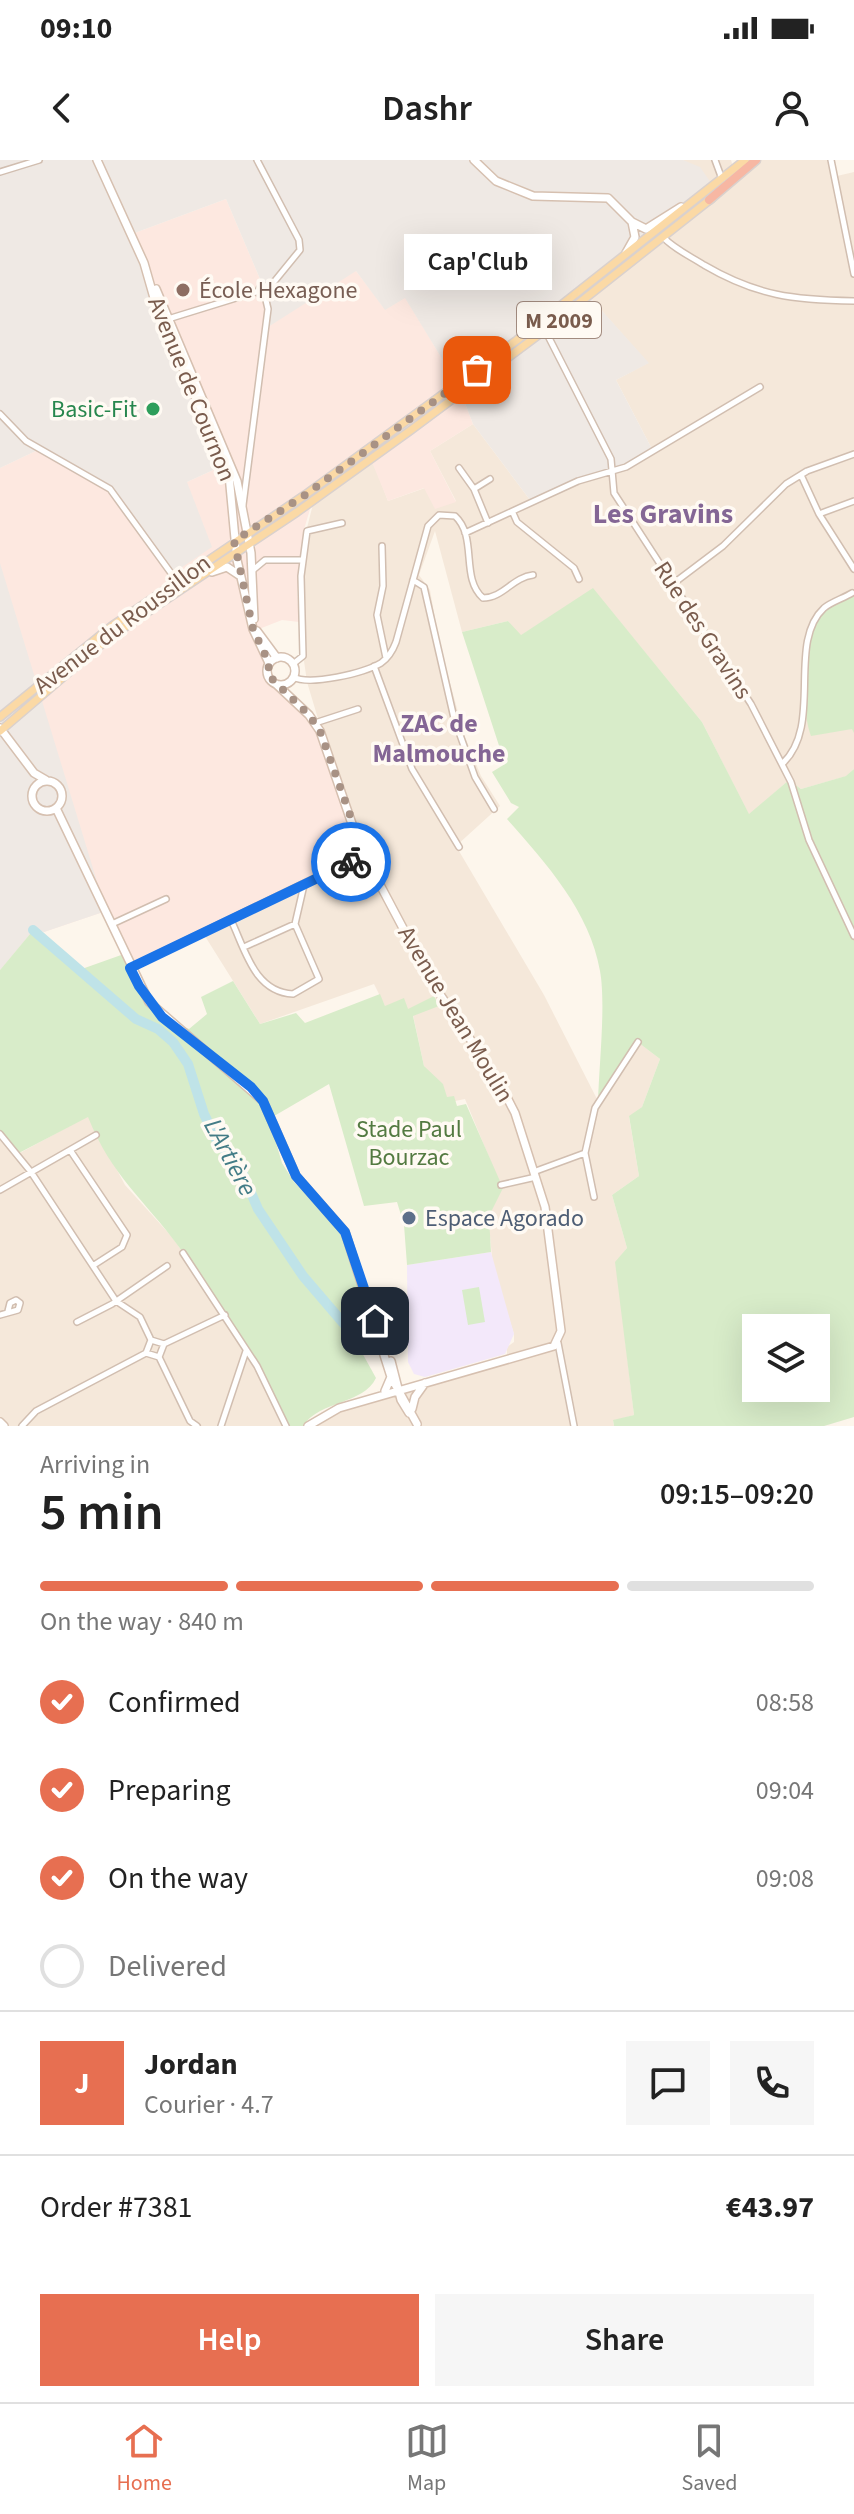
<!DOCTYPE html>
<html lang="en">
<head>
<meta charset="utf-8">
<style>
	:root { --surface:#fff; --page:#f6f6f6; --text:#222; --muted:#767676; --line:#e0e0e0; --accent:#e76f51 }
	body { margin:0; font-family:"Source Sans 3",sans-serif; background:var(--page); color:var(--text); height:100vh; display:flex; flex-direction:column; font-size:30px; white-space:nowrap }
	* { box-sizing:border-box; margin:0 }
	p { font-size:26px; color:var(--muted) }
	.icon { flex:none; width:44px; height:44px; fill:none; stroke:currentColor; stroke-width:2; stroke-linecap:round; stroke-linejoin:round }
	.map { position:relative; height:1266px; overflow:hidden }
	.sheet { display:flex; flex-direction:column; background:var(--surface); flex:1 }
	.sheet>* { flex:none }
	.tools { position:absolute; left:742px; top:1154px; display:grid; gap:16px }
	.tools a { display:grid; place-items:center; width:88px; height:88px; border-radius:0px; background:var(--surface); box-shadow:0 8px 32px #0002; font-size:40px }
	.pin { position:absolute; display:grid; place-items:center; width:68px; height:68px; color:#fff; margin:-34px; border-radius:16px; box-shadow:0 4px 12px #0006 }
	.courier { position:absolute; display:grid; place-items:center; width:80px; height:80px; margin:-40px; border:6px solid #1a73e8; border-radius:50%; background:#fff; color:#222; box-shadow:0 2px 10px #0007 }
	.bubble { position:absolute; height:56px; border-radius:0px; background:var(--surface); box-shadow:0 8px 32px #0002; font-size:26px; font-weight:600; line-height:56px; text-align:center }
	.summary em { font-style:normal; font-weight:600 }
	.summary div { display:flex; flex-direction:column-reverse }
	.summary { display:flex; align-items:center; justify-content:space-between; height:136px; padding:0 40px }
	h1 { font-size:52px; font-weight:600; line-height:60px }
	.bar { display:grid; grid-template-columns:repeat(4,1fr); gap:12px 8px; align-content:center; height:96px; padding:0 40px }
	.bar i { height:10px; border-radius:6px; background:var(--line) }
	.bar .current { background:var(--accent) }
	.bar p { grid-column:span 4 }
	.line { display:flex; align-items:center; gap:20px; padding:0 40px; border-top:2px solid var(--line) }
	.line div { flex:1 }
	.round { display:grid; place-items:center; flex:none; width:84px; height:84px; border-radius:0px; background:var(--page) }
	ol { padding:0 40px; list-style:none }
	li { display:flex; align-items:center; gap:24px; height:88px }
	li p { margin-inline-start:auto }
	li .icon { padding:8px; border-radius:50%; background:var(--accent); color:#fff; stroke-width:4 }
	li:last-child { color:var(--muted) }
	li i { width:44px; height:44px; border:4px solid var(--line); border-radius:50% }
	.cta { display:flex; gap:16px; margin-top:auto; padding:16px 40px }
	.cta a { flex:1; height:92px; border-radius:0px; background:var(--accent); color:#fff; font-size:32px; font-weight:600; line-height:92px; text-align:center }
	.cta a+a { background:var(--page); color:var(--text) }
	.status { display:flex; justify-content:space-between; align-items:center; height:56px; padding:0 40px; background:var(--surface); direction:ltr }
	.status svg { height:22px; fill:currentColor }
	header { display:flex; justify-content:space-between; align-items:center; height:104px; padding:0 40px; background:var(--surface); font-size:36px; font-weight:600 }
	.dock { display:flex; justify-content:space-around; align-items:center; height:112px; border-top:2px solid var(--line); background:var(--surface); font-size:22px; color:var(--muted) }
	.dock a { display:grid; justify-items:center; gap:4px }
	.dock .current { color:var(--accent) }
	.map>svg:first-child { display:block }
	.residential { fill:#f5e8da }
	.commercial { fill:#fde8e0 }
	.industrial { fill:#efe9e4 }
	.education { fill:#f3e8fa }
	.green { fill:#d8ecc9; fill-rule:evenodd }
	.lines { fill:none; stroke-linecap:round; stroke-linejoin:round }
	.river { stroke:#bfe3e8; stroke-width:10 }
	.street-casing { stroke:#d1beb0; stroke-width:8 }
	.secondary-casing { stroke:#d6c0b0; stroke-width:10 }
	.primary-casing { stroke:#dad1cd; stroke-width:10 }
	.highway-casing { stroke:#dad1cd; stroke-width:11 }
	.street { stroke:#fff; stroke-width:5 }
	.secondary { stroke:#fff; stroke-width:7 }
	.primary { stroke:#fbd9a5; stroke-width:7 }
	.highway { stroke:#f7b7a3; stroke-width:8 }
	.done { stroke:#a89285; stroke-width:8; stroke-dasharray:0 14.4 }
	.route { stroke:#1a73e8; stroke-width:10 }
	.education-dot { fill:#8d6e63; stroke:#fffaf3; stroke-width:3 }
	.leisure-dot { fill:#2e9e5b; stroke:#fffaf3; stroke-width:3 }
	.service-dot { fill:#5c6f8a; stroke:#fffaf3; stroke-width:3 }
	.labels { text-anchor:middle; stroke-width:7; stroke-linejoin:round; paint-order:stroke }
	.shield { fill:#fffaf3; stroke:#a28b7f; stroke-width:2 }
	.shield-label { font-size:22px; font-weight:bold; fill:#7a5c4d }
	.education-label { font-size:24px; fill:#785e54; stroke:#fffaf3; text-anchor:start }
	.street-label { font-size:24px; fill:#7a5c4d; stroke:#fffaf3 }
	.leisure-label { font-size:24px; fill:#27864d; stroke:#fffaf3; text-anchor:end }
	.park-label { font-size:24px; fill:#537a41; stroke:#fffaf3 }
	.service-label { font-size:24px; fill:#4e5e75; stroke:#fffaf3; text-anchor:start }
	.neighbourhood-label { font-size:26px; font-weight:bold; fill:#846695; stroke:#fffaf3 }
	.water-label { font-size:26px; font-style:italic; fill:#437c86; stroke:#fffaf3 }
	.quarter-label { font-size:28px; font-weight:bold; fill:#846695; stroke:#fffaf3 }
</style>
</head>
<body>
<div class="status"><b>09:10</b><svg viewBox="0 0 49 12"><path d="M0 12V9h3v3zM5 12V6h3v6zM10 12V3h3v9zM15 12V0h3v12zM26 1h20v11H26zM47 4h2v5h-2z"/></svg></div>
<header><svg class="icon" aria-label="back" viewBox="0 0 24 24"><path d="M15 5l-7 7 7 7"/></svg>Dashr<svg class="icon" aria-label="person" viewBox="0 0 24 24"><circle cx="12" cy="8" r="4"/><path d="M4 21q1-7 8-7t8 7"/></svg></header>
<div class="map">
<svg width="854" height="1266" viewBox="0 0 854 1266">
	<rect width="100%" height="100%" fill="#fdf6ec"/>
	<path class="residential" d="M683 0H731L735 13 752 0H834L837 16 854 12V609L847 616 801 629 789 620 749 655 702 562 593 429 520 476 508 461 462 472 435 371 419 415 430 430 440 487 465 577 481 616 500 646 456 686 544 835 598 941 638 882 660 899 642 947 629 957 639 1016 612 1035 627 1088 616 1102 634 1255 613 1261 614 1266H312L321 1257 507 1198V1187L514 1182V1174L493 1107 488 1055 500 1024 465 939 445 943 424 906 413 855 407 849 385 846 374 824 260 864 203 773 341 707 347 696 352 672 307 522 303 494 304 380 314 340 321 330 370 294 388 341 425 328 456 341 430 291 473 264 533 344 653 291 616 220 648 203 586 133 649 82 686 3Z
		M88 956 125 1025 172 1077 201 1118 257 1206 286 1266H0V974L18 994Z"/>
	<path class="commercial" d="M226 39 263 126 356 111 385 149 405 137 458 225 473 264 430 291 456 342 435 349 424 328 388 341 369 295 321 330 310 349 303 373 297 433 299 462 282 460 259 469 269 503V517L315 563 352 673 341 707 130 808 106 751 44 772 35 768 0 810V308L42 288 90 313 112 327 125 343 175 412 187 322 222 306 183 191 132 74Z"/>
	<path class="industrial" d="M0 0H683L700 7 716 30 586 133 649 203 616 220 653 291 626 307 601 313 533 344 473 264 458 225 405 138 385 150 356 111 265 169 268 143 263 126 226 39 132 74 222 306 187 322 212 387 175 412 125 343 112 327 90 313 42 288 0 308Z
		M0 403 106 751 44 772 35 768 0 810Z"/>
	<path class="education" d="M491 1092 514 1174 505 1194 425 1217 414 1214 408 1202 407 1105Z"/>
	<path class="green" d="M593 428 702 562 749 654 789 620 801 629 846 616 854 609V1257L824 1266H614L613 1260 634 1255 615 1102 627 1088 612 1035 639 1016 629 956 642 947 660 899 639 883 598 942C599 906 606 843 600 811 590 751 545 702 507 659L519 647 511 643 492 612 505 604 462 472 508 461 521 475ZM756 1168H816V1228H756Z
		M854 431V573L852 569 811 576C800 549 802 466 826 446 835 440 846 438 854 431Z
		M35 768 79 810 124 794C141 830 151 852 189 869L207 854 201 837 233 821 260 864 296 853 305 863 380 834 385 846 404 838 408 849 434 836 439 846 413 856 424 906 443 924 447 937 454 936 457 946 466 944 503 1028 489 1056 491 1092 407 1105 404 1065 397 1042 364 1046 329 924 269 959 282 1003 294 1022 338 1068 354 1090 363 1142 350 1171 376 1218C363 1245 320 1240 303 1266H289C256 1204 220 1144 179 1087 144 1039 112 1017 88 957L17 994 0 974V810Z
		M479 1127 485 1162 468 1165 462 1130Z"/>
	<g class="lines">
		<path class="river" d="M33 770 136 859 158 869 173 882 188 904 204 954 216 979 243 1014 258 1049 303 1116 350 1171"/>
		<g class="street-casing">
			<path id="street" d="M257 0 299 80 300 90 269 128
				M715 0 722 19
				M831 0 854 114
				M0 12 39 0
				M663 77C674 89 690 96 704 105 757 136 794 140 854 141
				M258.5 131a5.5 5.5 0 1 1 11 0a5.5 5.5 0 1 1-11 0Z
				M168 159 259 131
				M545 170 611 299 614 333 751 544 791 622 809 680 854 776
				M0 254 26 281 110 329 176 420
				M459 308 474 329 488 363
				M801 315 819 354 854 341
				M474 329 490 319
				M243 345 268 149 265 136
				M513 353 517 362 574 408 579 419
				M819 354 854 409
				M465 373 578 321 626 307 760 227
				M382 386 383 426 377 455 386 498
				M253 410 265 400H302
				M413 420 424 427 454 558 475 617 494 649
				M674 423 723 386 786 324 807 311 854 294
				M293 504 303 496 301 416 307 371 342 363
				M374 506 412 609 459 687
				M293 517C310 526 364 513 381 503 388 498 393 490 396 482L428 366 439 355 455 356C478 377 460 418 483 438 503 438 513 417 533 415
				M315 563 358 549
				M782 604C824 566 786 483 824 448 831 442 844 438 852 433
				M341 707 355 736
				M231 760C245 789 254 832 293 834L319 819 295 764 304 725
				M112 764 166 739
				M244 787 295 764
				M131 807 364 694
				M0 974 31 1012 116 1141 140 1157 151 1180
				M70 990 127 1075 122 1087 94 1105
				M585 993 594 1037
				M536 1011 585 993 595 948 638 882
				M501 1025 536 1017
				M0 1030 96 975
				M183 1093 257 1206 286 1266
				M0 1155 18 1150 20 1143 16 1140 10 1143 8 1151
				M77 1162 112 1144 167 1106
				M151 1180 164 1184 159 1197 146 1193Z
				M558 1183 574 1266
				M164 1184 225 1155
				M159 1197 190 1261 197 1266
				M22 1266 36 1251 146 1193
				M221 1266 246 1191"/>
		</g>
		<g class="secondary-casing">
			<path id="secondary" d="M97 0 144 103 156 145 229 315 237 400 253 469 269 503
				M474 0 496 21 533 36 608 38 632 62 646 69 681 47
				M626 93 635 77 632 62
				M156 129 237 321 251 393 254 459
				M212 412 227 407 239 415
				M257 471 277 498
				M267 511a14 14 0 1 1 28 0a14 14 0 1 1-28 0Z
				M276 524 309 555 320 571 360 687 431 821 499 922 515 953 545 1047 561 1171 554 1186 339 1248 308 1266
				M0 568 34 613 46 620
				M32 636a15 15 0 1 1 30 0a15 15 0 1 1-30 0Z
				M56 648 149 842 263 941 296 1016 345 1072 391 1217 417 1264
				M391 1201 401 1240 409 1253
				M385 1231 391 1217
				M412 1249 415 1237 425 1223
				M0 1262 4 1266"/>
		</g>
		<g class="primary-casing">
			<path id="primary" d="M0 557 112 466 305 335 517 180 745 0
				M0 571 110 477 297 352 411 270 545 170 712 38"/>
		</g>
		<g class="highway-casing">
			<path id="highway" d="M709 40 756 0"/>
		</g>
		<use href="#street" class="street"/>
		<use href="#secondary" class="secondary"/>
		<use href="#primary" class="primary"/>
		<use href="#highway" class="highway"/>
	</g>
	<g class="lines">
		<path class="done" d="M351 702 364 694 320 571 309 555 268 515 269 503 253 469 234 381 305 335 477 210"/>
		<path class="route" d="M351 702 130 808 139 826 162 857 251 927 263 941 296 1016 345 1072 375 1161"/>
	</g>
	<circle class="education-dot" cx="183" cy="130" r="8"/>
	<circle class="leisure-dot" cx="153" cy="249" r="8"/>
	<circle class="service-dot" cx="409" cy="1058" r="8"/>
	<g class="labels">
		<rect class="shield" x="517" y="142" width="84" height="36" rx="6"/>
		<g class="shield-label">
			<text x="559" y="168">M 2009</text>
		</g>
		<g class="education-label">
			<text x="199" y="138">École Hexagone</text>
		</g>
		<g class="street-label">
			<text transform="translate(192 229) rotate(68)" y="8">Avenue de Cournon</text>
			<text transform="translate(122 464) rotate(-37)" y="8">Avenue du Roussillon</text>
			<text transform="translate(703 470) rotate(57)" y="8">Rue des Gravins</text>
			<text transform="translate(456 854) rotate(59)" y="8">Avenue Jean Moulin</text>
		</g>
		<g class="leisure-label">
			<text x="137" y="257">Basic-Fit</text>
		</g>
		<g class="park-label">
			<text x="409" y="977">Stade Paul<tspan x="409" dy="28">Bourzac</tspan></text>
		</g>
		<g class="service-label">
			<text x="425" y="1066">Espace Agorado</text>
		</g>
		<g class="neighbourhood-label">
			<text x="439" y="572">ZAC de<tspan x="439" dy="30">Malmouche</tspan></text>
		</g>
		<g class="water-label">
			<text transform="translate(231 997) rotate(62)" y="9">L'Artière</text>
		</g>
		<g class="quarter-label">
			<text x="663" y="363">Les Gravins</text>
		</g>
	</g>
</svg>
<div class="tools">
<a><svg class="icon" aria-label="layers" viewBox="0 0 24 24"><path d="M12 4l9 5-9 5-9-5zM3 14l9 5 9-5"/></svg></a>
</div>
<div class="pin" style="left:477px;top:210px;background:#ea580c"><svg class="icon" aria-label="bag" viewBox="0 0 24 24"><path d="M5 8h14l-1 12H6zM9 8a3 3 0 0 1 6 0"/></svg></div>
<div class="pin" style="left:375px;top:1161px;background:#1f2937"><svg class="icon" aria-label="home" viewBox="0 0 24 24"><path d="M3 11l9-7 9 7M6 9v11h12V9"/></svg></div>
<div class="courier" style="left:351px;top:702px"><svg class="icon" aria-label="bike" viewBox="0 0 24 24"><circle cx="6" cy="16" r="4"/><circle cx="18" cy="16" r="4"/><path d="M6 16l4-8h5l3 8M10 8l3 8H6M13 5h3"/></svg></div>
<div class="bubble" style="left:404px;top:74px;width:148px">Cap'Club</div>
</div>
<section class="sheet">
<div class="summary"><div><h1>5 min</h1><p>Arriving in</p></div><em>09:15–09:20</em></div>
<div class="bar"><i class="current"></i><i class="current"></i><i class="current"></i><i></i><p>On the way · 840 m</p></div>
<ol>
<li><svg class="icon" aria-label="check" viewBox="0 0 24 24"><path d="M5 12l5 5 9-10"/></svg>Confirmed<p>08:58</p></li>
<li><svg class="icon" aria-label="check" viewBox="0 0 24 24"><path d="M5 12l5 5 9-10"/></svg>Preparing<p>09:04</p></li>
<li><svg class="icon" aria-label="check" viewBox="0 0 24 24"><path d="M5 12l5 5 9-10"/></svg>On the way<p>09:08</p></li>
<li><i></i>Delivered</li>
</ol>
<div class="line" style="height:144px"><b class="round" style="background:var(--accent);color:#fff">J</b><div><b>Jordan</b><p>Courier · 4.7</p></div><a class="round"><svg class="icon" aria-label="chat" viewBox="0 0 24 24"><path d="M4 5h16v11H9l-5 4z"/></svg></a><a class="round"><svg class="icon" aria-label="phone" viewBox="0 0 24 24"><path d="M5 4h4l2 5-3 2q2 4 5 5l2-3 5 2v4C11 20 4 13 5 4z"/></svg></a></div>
<div class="line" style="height:104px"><div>Order #7381</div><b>€43.97</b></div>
<div class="cta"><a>Help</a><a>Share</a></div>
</section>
<nav class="dock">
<a class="current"><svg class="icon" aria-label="home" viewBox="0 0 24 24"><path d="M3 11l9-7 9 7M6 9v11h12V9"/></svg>Home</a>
<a><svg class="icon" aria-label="map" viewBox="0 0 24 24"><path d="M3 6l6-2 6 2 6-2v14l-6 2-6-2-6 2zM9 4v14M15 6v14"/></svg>Map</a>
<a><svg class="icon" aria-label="saved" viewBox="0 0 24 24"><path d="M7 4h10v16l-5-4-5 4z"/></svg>Saved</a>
</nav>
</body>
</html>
